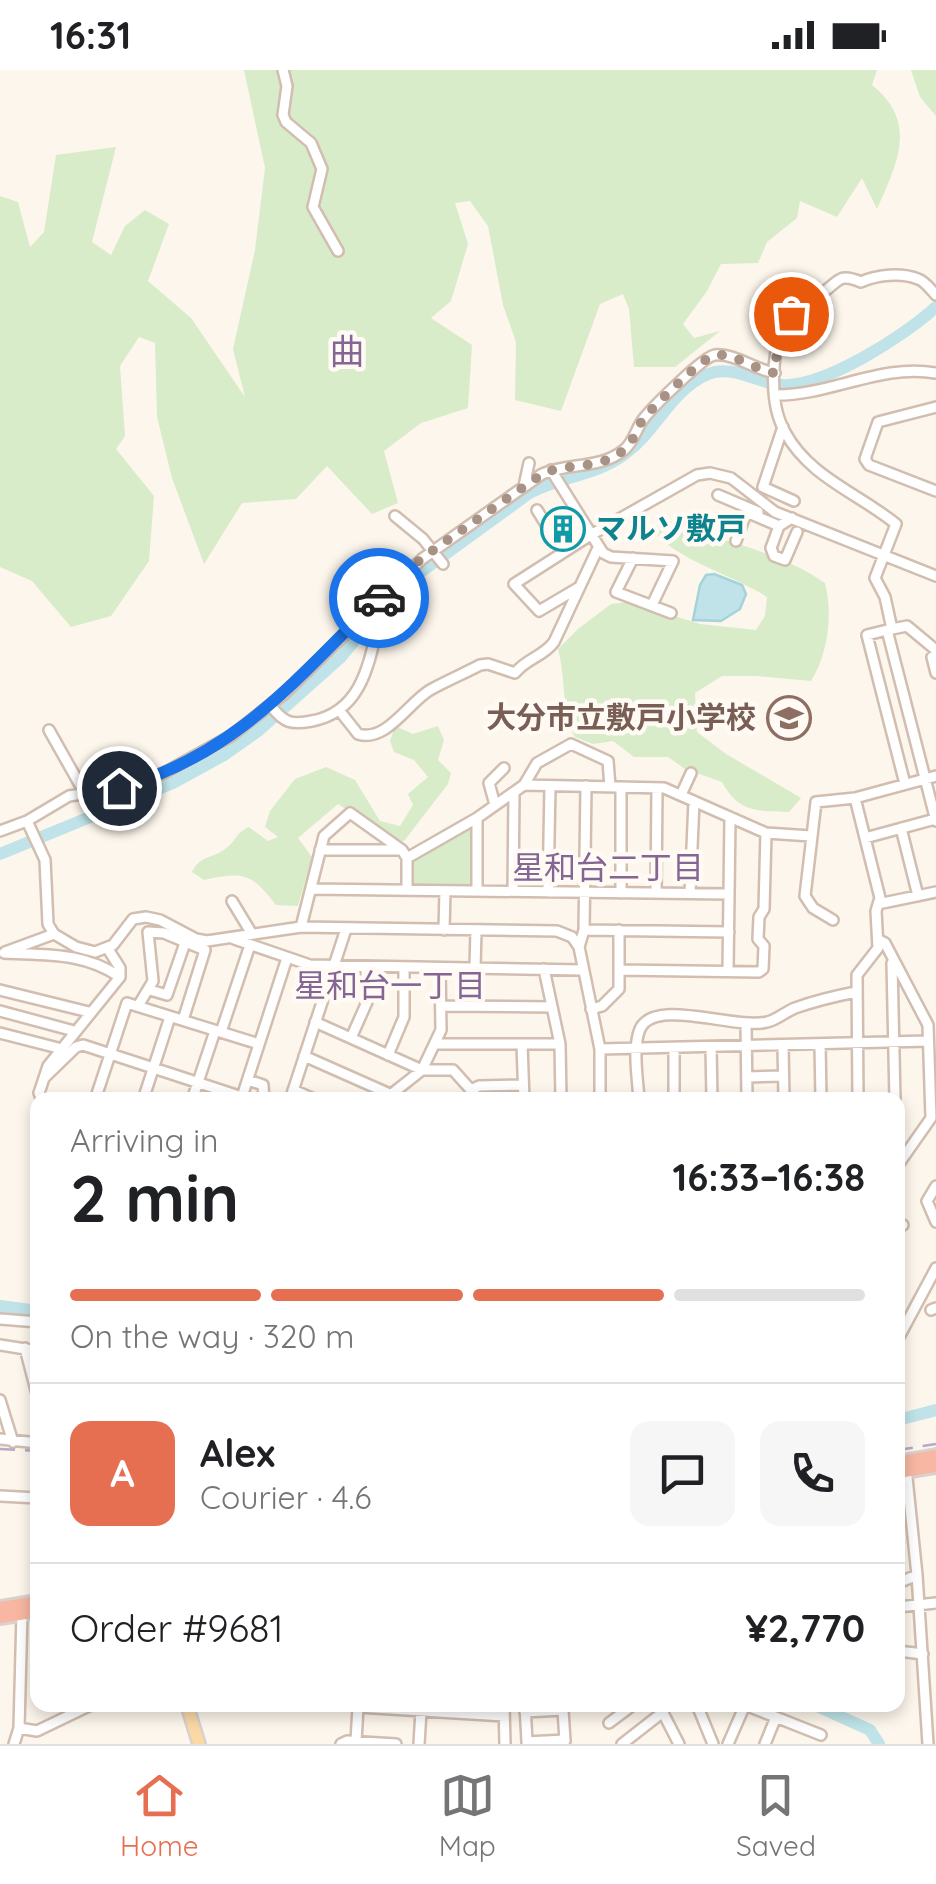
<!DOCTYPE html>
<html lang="en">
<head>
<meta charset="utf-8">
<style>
	:root { --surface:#fff; --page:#f6f6f6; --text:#202124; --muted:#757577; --line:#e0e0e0; --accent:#e76f51 }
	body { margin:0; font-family:Quicksand,"Noto Sans JP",sans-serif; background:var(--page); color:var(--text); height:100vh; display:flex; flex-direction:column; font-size:38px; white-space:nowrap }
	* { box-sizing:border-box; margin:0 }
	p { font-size:32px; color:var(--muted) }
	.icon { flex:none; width:55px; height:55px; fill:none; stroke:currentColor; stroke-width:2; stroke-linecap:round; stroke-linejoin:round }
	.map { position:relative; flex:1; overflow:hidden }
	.panel { position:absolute; left:30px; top:1022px; width:875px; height:620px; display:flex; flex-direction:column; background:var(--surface); border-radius:20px; box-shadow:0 5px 15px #0003 }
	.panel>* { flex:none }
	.pin { position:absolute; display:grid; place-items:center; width:85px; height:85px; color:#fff; margin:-42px; border:5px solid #fff; border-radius:50%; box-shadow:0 2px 10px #0007 }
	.courier { position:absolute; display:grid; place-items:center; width:100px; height:100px; margin:-50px; border:8px solid #1a73e8; border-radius:50%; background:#fff; color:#222; box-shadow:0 2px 12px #0007 }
	.headline em { font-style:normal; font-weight:700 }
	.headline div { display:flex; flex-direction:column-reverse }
	.headline { display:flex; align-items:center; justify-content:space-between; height:170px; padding:0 40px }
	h1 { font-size:65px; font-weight:700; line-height:75px }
	.bar { display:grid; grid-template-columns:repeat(4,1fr); gap:15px 10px; align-content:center; height:120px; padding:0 40px }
	.bar i { height:12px; border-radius:8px; background:var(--line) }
	.bar .on { background:var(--accent) }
	.bar p { grid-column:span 4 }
	.line { display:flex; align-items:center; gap:25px; padding:0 40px; border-top:2px solid var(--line) }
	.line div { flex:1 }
	.round { display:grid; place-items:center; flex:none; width:105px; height:105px; border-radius:20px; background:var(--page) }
	.status { display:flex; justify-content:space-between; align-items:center; height:70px; padding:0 50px; background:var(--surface); direction:ltr }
	.status svg { height:28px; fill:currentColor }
	.menu { display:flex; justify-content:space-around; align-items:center; height:140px; border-top:2px solid var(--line); background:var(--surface); font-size:28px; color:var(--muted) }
	.menu a { display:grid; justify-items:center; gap:5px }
	.menu .on { color:var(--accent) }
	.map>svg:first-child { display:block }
	.green { fill:#d8ecc9 }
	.water { fill:#bfe3e8; stroke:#a5d3da; stroke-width:2.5 }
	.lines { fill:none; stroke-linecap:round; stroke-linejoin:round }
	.river { stroke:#bfe3e8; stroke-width:12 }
	.minor-casing { stroke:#d1beb0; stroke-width:14 }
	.major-casing { stroke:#dad1cd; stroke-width:16 }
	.highway-casing { stroke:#dad1cd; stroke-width:18 }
	.minor { stroke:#fff; stroke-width:9 }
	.major { stroke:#fbd9a5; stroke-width:11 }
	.highway { stroke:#f7b7a3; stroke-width:12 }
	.rail { stroke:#b9a8c9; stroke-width:2.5; stroke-dasharray:15 10; stroke-linecap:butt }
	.done { stroke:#a89285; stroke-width:10; stroke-dasharray:0 18 }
	.route { stroke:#1a73e8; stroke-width:12 }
	.labels { text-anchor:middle; stroke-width:9; stroke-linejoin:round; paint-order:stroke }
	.culture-label { font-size:30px; font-weight:bold; fill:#0d838f; stroke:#fffaf3; text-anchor:start }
	.education-label { font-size:30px; font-weight:bold; fill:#785e54; stroke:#fffaf3; text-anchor:end }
	.neighbourhood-label { font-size:32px; fill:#846695; stroke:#fffaf3 }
	.quarter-label { font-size:35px; fill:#846695; stroke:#fffaf3 }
</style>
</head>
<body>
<div class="status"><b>16:31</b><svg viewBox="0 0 49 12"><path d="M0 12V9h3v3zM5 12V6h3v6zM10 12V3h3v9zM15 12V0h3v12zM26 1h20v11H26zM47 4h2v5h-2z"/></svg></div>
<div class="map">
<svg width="936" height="1674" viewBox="0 0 936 1674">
	<rect width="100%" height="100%" fill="#fdf6ec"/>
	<path class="green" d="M244 0H877L872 15C918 52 898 92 877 139L862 108 837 147 800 131 797 148 767 172 758 193 721 194 707 221 683 254 694 268 720 261 675 297H634L629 239 623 224 600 234 561 341 515 330 516 272 503 235 488 156 470 131 455 133 468 174 451 231 431 248 472 275 468 338 421 353 384 381 398 433 372 444 327 396 296 429 242 433 204 494 172 408 157 347 155 273 139 267 120 296 125 366 116 379 154 426 149 491 111 546 71 557 32 511 0 497V126L18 132 30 177 44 162 56 85 116 77 92 172 111 185 125 156 145 140 169 154 148 211 191 248 245 327 233 279 255 180 265 98Z
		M911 0H936V46L920 27Z
		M672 451C724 473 777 480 825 513 833 544 828 584 811 611L757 606H722L695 623 697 662 726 684 801 728 789 742C758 741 739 743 722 712L685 699 668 687H634L613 671 593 674 575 667C561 640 566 608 558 579L578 559 611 534 629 532 700 554 756 560 765 546 767 527C733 505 685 493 658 466L657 461Z
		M395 656 413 664 438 656 444 670 438 690 451 703 448 714 404 771 395 770 338 734 298 768 312 787 298 836 276 835C251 802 243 802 204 810L192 802C200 785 212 789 225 779 235 773 236 762 249 757L268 771 278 767 265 757 270 741 295 709 326 697 355 710 380 751 400 756 413 735 408 724 428 707 414 690 394 682 390 671Z
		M472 754 474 756V816L410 815 413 789Z"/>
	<path class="water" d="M714 504 742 515 746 524 740 539 721 551 693 550 700 515 706 505Z"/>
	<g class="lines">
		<path class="river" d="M0 784 173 713 224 685 258 661 341 587 390 528 414 507 528 424C559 406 597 406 626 383 657 360 671 320 708 304 732 294 758 313 782 315 823 318 906 265 936 237
			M0 1236 38 1241
			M898 1350 936 1340
			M815 1635 870 1660 879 1674"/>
		<g class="minor-casing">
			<path id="minor" d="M283 0 287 16 283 45 286 52 311 73 322 99 313 137 338 181
				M936 225C931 220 925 211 918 209 901 202 876 205 861 212 838 202 839 212 822 223 811 230 799 234 791 245 770 272 768 332 785 362 809 407 858 423 896 454L875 508 885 527 892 559 907 556 936 580
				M775 325C830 326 881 293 936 303
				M936 337 878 352 865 389 869 395 936 421
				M783 357 763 417 794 431
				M551 400 603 483 611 487 673 491 652 535
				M524 416 529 393
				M718 425 758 442
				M537 440 563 482
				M395 446 423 469 443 494
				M792 448 779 456 771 478 774 486 785 490 797 462
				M736 471 745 446 749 443 779 456
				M633 488 616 522 671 543
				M578 518 539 541 514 514 589 466 697 405 710 403 731 408 775 442 936 506
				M936 586 932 587 936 603
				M271 636C284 653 291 655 312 651 359 642 368 599 377 559
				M339 640 358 664C386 673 408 633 430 620 446 611 463 604 480 595L488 594 515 603C527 588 543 587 554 572L598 478
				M49 660 84 722
				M905 714 867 565 887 560 936 751
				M524 715 664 718 766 763 811 766
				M681 725 691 703
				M855 728 880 828 876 841 878 878 857 905 858 1030
				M495 735 489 713 504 698
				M27 751 69 726 119 718 164 703 231 666 284 624 422 489 542 404C568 392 599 400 624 380 635 371 636 357 645 347 654 336 704 286 715 285 735 283 755 300 775 303
				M901 758 918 826
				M0 761 27 751 45 790 48 854 54 864 76 877 95 882 113 875 133 849 146 847 160 850 196 869 207 871 301 857 557 861 572 867 579 877 600 979V1030
				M865 768 935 749
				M320 780H402
				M407 788 477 748 524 715 537 693 571 674 608 691 610 717
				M311 819 729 824
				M477 821V748
				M513 821 514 722
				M548 822 550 716
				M621 823V717
				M656 823 657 718
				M690 823 694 731
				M232 831 252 864
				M878 834 936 822
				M833 850 813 838 805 826 816 732 855 728 936 706
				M301 857 324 766 350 743 402 780 407 788V820
				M444 860 445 821
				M584 860 729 862
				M234 869 310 895 582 900
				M879 870 885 873 928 955 931 1048 898 1095
				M579 877 584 860 586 716
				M5 882 54 864
				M4 883C45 885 84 882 120 907
				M892 893 895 1030
				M475 898 476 860
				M544 899 560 974 561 1030
				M619 900 759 902 763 899 764 876 758 869 759 847 764 839 766 763
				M728 900 730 747
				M0 920 89 942
				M150 920 167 925 185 873
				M138 936 153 911 148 862 164 863 205 880 183 950
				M441 936 552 937
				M591 939 602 936 619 919V860
				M0 941 74 961
				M315 952 422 1000 441 960 440 898
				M746 954 747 1030
				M222 959 250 875
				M0 963 62 979
				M351 968 367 932 366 897
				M435 974H560
				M522 974 524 1030
				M820 974 821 1030
				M783 975 784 1030
				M711 977 712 1030
				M674 978V1030
				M600 979 928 971
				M388 985 404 947V897
				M304 986 392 1025
				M747 1007 783 1006
				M44 1008 76 977 83 975 242 1027
				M248 1010 263 1015 264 1030
				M293 1020 316 1030
				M471 1020 479 1016 523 1015
				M42 1030 39 1023 48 996 120 907V898L108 879
				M95 1030 127 933 259 974
				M143 1030 170 947
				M192 1030 215 961
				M241 1030 287 888
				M290 1030 346 859
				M384 1030 422 1000H453L480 1030
				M639 1030C638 1010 632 978 640 959 655 927 735 960 767 952 777 950 785 942 795 938 815 931 835 926 856 922
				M936 1116 927 1131 936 1152
				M898 1155H903
				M931 1240 936 1238
				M0 1249 38 1252
				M898 1269 936 1198
				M0 1275 38 1281
				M25 1278 38 1328
				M0 1330 13 1372
				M0 1369 38 1373
				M906 1398 917 1505 928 1674
				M0 1426 38 1428
				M898 1513 917 1505
				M898 1537 936 1533
				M898 1581 923 1584
				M504 1635 505 1674
				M525 1635 527 1672 565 1670
				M659 1635 679 1674
				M697 1635 713 1674
				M745 1635 821 1665
				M525 1642 563 1640 565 1671
				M609 1653 633 1635
				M19 1658 37 1661 91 1635
				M356 1671 358 1637 504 1646
				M14 1674 19 1658 22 1543
				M341 1674 347 1671 396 1674
				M419 1674 421 1641
				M622 1674 663 1642
				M728 1674 745 1635
				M765 1674 776 1647"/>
		</g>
		<g class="major-casing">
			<path id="major" d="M187 1635 199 1674"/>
		</g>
		<g class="highway-casing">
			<path id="highway" d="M898 1393 936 1386
				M898 1402 936 1396
				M0 1538 38 1532
				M0 1547 38 1541"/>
		</g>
		<use href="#minor" class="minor"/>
		<use href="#major" class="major"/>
		<use href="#highway" class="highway"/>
		<path class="rail" d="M0 1379 38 1381
			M898 1380 936 1374"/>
	</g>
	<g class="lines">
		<path class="done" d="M379 528 422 488 542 404C568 392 598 401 624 380 635 371 636 357 645 347 654 336 704 286 715 285 735 283 755 300 775 303L778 266 791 244"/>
		<path class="route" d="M119 718C236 685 296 609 379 528"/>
	</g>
	<defs>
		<g id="building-ring" transform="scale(2.25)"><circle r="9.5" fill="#fffaf3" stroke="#0f9aa8" stroke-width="1.5"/><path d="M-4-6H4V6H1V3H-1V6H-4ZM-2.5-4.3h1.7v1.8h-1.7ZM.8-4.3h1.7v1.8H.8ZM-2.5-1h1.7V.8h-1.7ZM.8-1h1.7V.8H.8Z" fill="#0f9aa8"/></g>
		<g id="school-ring" transform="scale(2.25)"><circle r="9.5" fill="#fffaf3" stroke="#8d6e63" stroke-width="1.5"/><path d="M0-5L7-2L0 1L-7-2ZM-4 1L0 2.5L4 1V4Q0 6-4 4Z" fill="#8d6e63"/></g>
	</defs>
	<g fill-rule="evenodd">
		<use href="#building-ring" x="563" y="459"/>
		<use href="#school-ring" x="789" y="648"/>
	</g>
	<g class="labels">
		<g class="culture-label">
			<text x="596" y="469">マルソ敷戸</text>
		</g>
		<g class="education-label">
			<text x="756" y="658">大分市立敷戸小学校</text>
		</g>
		<g class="neighbourhood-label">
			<text x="608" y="809">星和台二丁目</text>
			<text x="390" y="927">星和台一丁目</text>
		</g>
		<g class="quarter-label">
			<text x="347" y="294">曲</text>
		</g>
	</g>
</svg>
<div class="pin" style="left:791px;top:244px;background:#ea580c"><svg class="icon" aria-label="bag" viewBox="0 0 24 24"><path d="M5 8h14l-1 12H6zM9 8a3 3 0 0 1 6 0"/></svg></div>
<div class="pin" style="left:119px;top:718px;background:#1f2937"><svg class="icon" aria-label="home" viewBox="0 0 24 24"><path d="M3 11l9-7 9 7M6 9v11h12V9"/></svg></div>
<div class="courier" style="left:379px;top:528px"><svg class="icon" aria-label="car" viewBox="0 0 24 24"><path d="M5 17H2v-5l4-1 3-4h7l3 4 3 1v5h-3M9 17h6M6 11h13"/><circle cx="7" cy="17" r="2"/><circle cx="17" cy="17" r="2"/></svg></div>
<section class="panel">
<div class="headline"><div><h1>2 min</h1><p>Arriving in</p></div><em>16:33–16:38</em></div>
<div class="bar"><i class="on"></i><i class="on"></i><i class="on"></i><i></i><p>On the way · 320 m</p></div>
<div class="line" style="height:180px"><b class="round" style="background:var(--accent);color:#fff">A</b><div><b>Alex</b><p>Courier · 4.6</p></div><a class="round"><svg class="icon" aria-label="chat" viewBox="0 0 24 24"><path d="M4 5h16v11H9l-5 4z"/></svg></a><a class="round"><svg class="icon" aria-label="phone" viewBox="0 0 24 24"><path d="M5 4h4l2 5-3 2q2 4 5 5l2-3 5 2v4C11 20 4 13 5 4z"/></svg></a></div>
<div class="line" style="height:130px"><div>Order #9681</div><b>¥2,770</b></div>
</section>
</div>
<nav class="menu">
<a class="on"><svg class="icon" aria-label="home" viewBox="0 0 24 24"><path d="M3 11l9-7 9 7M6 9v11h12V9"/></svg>Home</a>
<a><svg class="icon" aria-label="map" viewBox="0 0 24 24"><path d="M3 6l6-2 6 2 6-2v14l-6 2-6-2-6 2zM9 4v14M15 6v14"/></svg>Map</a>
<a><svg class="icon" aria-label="saved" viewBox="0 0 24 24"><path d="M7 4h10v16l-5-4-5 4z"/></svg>Saved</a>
</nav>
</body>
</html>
